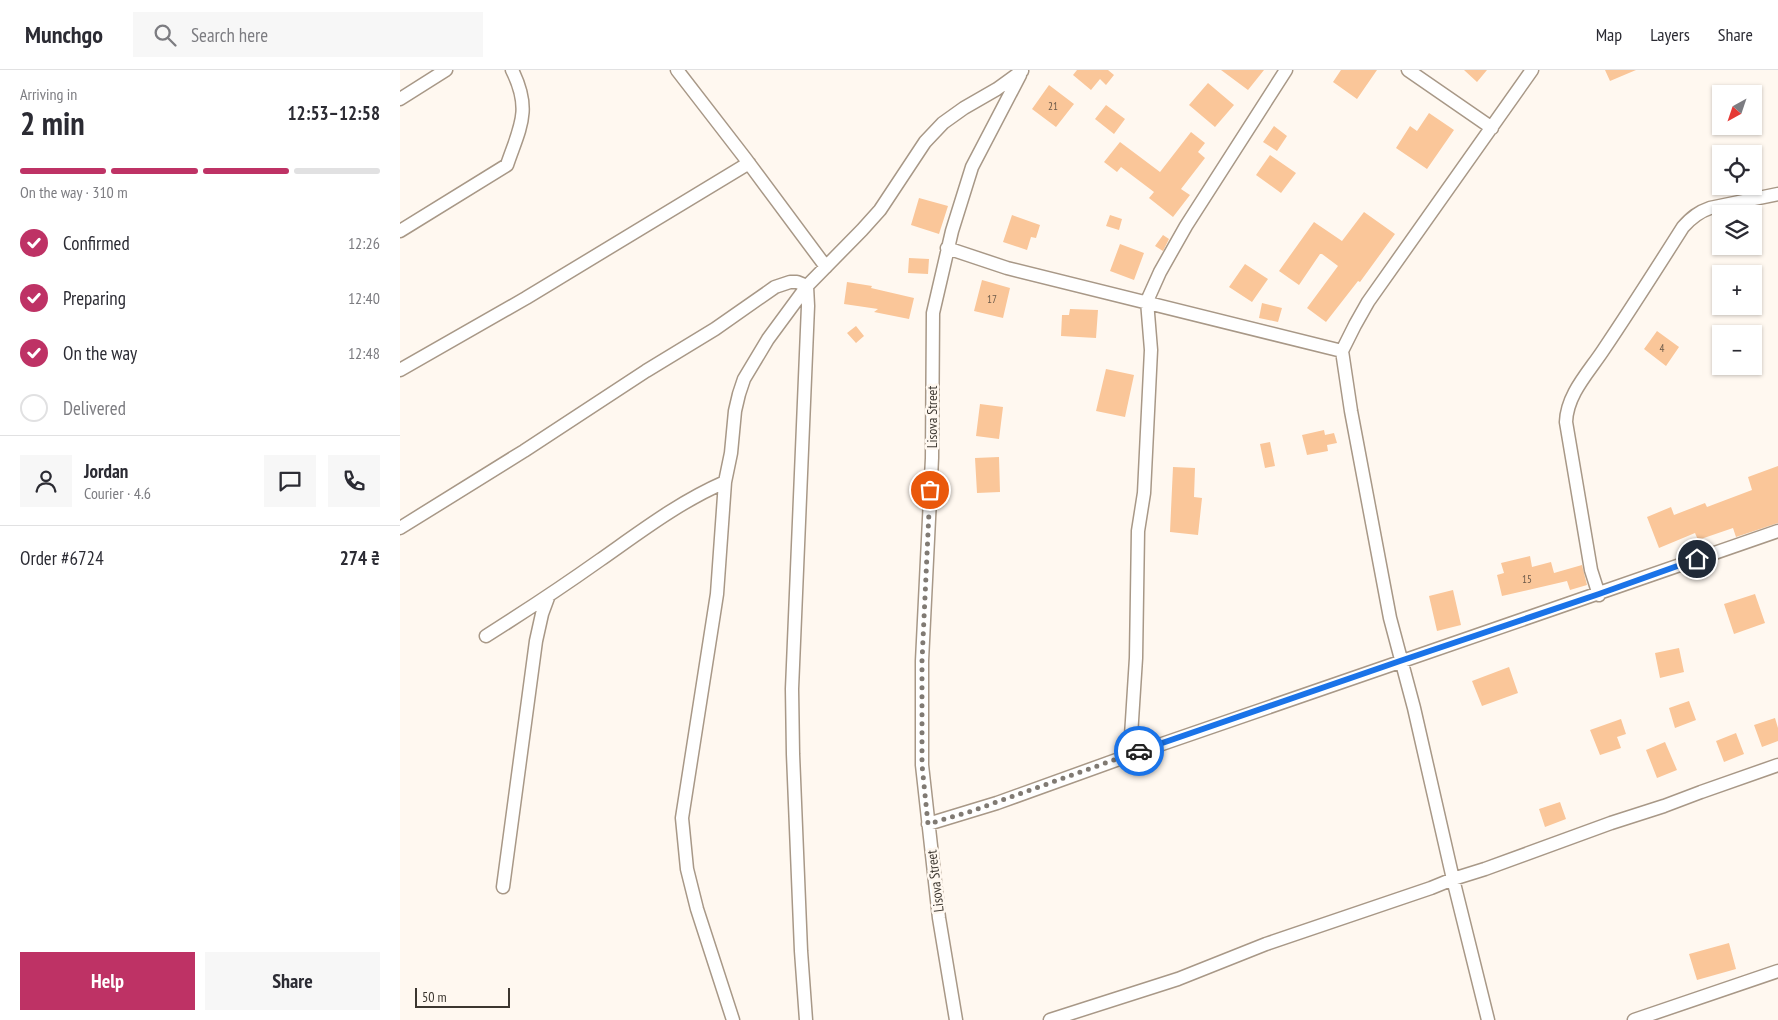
<!DOCTYPE html>
<html lang="en">
<head>
<meta charset="utf-8">
<style>
	:root { --surface:#fff; --page:#f7f7f7; --text:#2b2b33; --muted:#7c7c81; --line:#e1e1e2; --accent:#be3265 }
	body { margin:0; font-family:"PT Sans Narrow",sans-serif; background:var(--page); color:var(--text); height:100vh; display:flex; flex-direction:column; font-size:19px; white-space:nowrap }
	* { box-sizing:border-box; margin:0 }
	p { font-size:16px; color:var(--muted) }
	.icon { flex:none; width:28px; height:28px; fill:none; stroke:currentColor; stroke-width:2; stroke-linecap:round; stroke-linejoin:round }
	.map { position:relative; flex:1; overflow:hidden }
	.panel { display:flex; flex-direction:column; background:var(--surface); width:400px }
	.panel>* { flex:none }
	.needle { width:32px; rotate:220deg }
	.fabs { position:absolute; left:1312px; top:15px; display:grid; gap:10px }
	.fabs a { display:grid; place-items:center; width:50px; height:50px; border-radius:0px; background:var(--surface); box-shadow:0 1px 4px #0004; font-size:25px }
	.scale { position:absolute; left:15px; bottom:12px; width:95px; box-sizing:border-box; padding-left:5px; border:2px solid #3c362f; border-top:0; font-size:14px; line-height:18px; white-space:nowrap; color:#3c362f; -webkit-text-stroke:4px #fff8f0; paint-order:stroke }
	.pin { position:absolute; display:grid; place-items:center; width:42px; height:42px; color:#fff; margin:-21px; border:2px solid #fff; border-radius:50%; box-shadow:0 1px 5px #0007 }
	.courier { position:absolute; display:grid; place-items:center; width:50px; height:50px; margin:-25px; border:4px solid #1a73e8; border-radius:50%; background:#fff; color:#222; box-shadow:0 1px 6px #0007 }
	.headline em { font-style:normal; font-weight:800 }
	.headline div { display:flex; flex-direction:column-reverse }
	.headline { display:flex; align-items:center; justify-content:space-between; height:85px; padding:0 20px }
	h1 { font-size:32px; font-weight:800; line-height:38px }
	.bar { display:grid; grid-template-columns:repeat(4,1fr); gap:8px 5px; align-content:center; height:60px; padding:0 20px }
	.bar i { height:6px; border-radius:4px; background:var(--line) }
	.bar .current { background:var(--accent) }
	.bar p { grid-column:span 4 }
	.line { display:flex; align-items:center; gap:12px; padding:0 20px; border-top:1px solid var(--line) }
	.line div { flex:1 }
	.round { display:grid; place-items:center; flex:none; width:52px; height:52px; border-radius:0px; background:var(--page) }
	ol { padding:0 20px; list-style:none }
	li { display:flex; align-items:center; gap:15px; height:55px }
	li p { margin-inline-start:auto }
	li .icon { padding:5px; border-radius:50%; background:var(--accent); color:#fff; stroke-width:4 }
	li:last-child { color:var(--muted) }
	li i { width:28px; height:28px; border:2px solid var(--line); border-radius:50% }
	.primary-button { display:flex; gap:10px; margin-top:auto; padding:10px 20px }
	.primary-button a { flex:1; height:58px; border-radius:0px; background:var(--accent); color:#fff; font-size:20px; font-weight:800; line-height:58px; text-align:center }
	.primary-button a+a { background:var(--page); color:var(--text) }
	header { display:flex; align-items:center; gap:30px; box-sizing:border-box; height:70px; padding:0 25px; background:var(--surface); border-bottom:1px solid var(--line) }
	header strong { font-size:24px }
	nav { display:flex; gap:28px; margin-inline-start:auto; font-size:18px }
	.search { width:350px; height:45px; background:var(--page); display:flex; align-items:center; gap:12px; box-sizing:border-box; padding:0 18px; border-radius:0px; color:var(--muted); font-size:19px }
	main { display:flex; flex:1; min-height:0 }
	.map>svg:first-child { display:block }
	.building { fill:#fac699 }
	.lines { fill:none; stroke-linecap:round; stroke-linejoin:round }
	.minor-casing { stroke:#a89887; stroke-width:15 }
	.minor { stroke:#fff; stroke-width:12 }
	.done { stroke:#807a73; stroke-width:5; stroke-dasharray:0 9 }
	.route { stroke:#1a73e8; stroke-width:6 }
	.labels { text-anchor:middle; stroke-width:5; stroke-linejoin:round; paint-order:stroke }
	.number-label { font-size:11px; fill:#6c5a4a }
	.street-label { font-size:14px; fill:#3c362f; stroke:#fff8f0 }
</style>
</head>
<body>
<header>
<strong>Munchgo</strong>
<div class="search"><svg class="icon" aria-label="search" viewBox="0 0 24 24"><circle cx="10" cy="10" r="6"/><path d="M15 15l6 6"/></svg>Search here</div>
<nav><a>Map</a><a>Layers</a><a>Share</a></nav>
</header>
<main>
<section class="panel">
<div class="headline"><div><h1>2 min</h1><p>Arriving in</p></div><em>12:53–12:58</em></div>
<div class="bar"><i class="current"></i><i class="current"></i><i class="current"></i><i></i><p>On the way · 310 m</p></div>
<ol>
<li><svg class="icon" aria-label="check" viewBox="0 0 24 24"><path d="M5 12l5 5 9-10"/></svg>Confirmed<p>12:26</p></li>
<li><svg class="icon" aria-label="check" viewBox="0 0 24 24"><path d="M5 12l5 5 9-10"/></svg>Preparing<p>12:40</p></li>
<li><svg class="icon" aria-label="check" viewBox="0 0 24 24"><path d="M5 12l5 5 9-10"/></svg>On the way<p>12:48</p></li>
<li><i></i>Delivered</li>
</ol>
<div class="line" style="height:90px"><a class="round"><svg class="icon" aria-label="person" viewBox="0 0 24 24"><circle cx="12" cy="8" r="4"/><path d="M4 21q1-7 8-7t8 7"/></svg></a><div><b>Jordan</b><p>Courier · 4.6</p></div><a class="round"><svg class="icon" aria-label="chat" viewBox="0 0 24 24"><path d="M4 5h16v11H9l-5 4z"/></svg></a><a class="round"><svg class="icon" aria-label="phone" viewBox="0 0 24 24"><path d="M5 4h4l2 5-3 2q2 4 5 5l2-3 5 2v4C11 20 4 13 5 4z"/></svg></a></div>
<div class="line" style="height:65px"><div>Order #6724</div><b>274 ₴</b></div>
<div class="primary-button"><a>Help</a><a>Share</a></div>
</section>
<div class="map">
<svg width="1378" height="950" viewBox="0 0 1378 950">
	<rect width="100%" height="100%" fill="#fff8f0"/>
	<path class="building" d="M677 0H708L714 5 706 15 700 9 691 20 673 5Z
		M821 0H864L848 20Z
		M941 0H977L957 29 933 12Z
		M1064 0H1087L1077 12Z
		M1205 0H1236L1210 11Z
		M808 13 834 35 815 57 789 35Z
		M649 15 674 34 656 57 632 39Z
		M706 35 725 49 714 64 695 49Z
		M1029 43 1054 60 1027 99 996 78 1010 56 1017 61Z
		M874 56 887 66 877 81 863 72Z
		M791 62 805 73 798 82 805 88 781 119 790 125 773 147 749 128 754 122 721 97 717 102 704 92 720 72 760 102Z
		M870 85 896 103 881 123 856 105Z
		M519 128 548 136 539 164 511 155Z
		M964 142 995 164 960 212 958 211 926 252 907 238 938 196 922 184H920L899 215 879 201 914 152 942 171Z
		M612 145 640 155 636 168 631 167 627 180 603 172Z
		M710 145 722 149 719 160 706 156Z
		M763 165 769 169 763 181 755 176Z
		M720 174 744 183 734 210 710 201Z
		M509 188 529 189 528 204 508 203Z
		M845 194 868 209 852 232 829 217Z
		M582 210 610 218 603 248 574 241Z
		M447 212 472 216 471 218 514 228 509 249 474 242 478 239 444 234Z
		M862 233 882 238 878 252 859 248Z
		M670 239 698 240 696 268 661 266 662 245H669Z
		M456 256 464 266 456 273 447 263Z
		M1257 261 1279 277 1266 296 1244 279Z
		M706 299 734 305 725 347 696 341Z
		M580 334 603 337 599 369 576 366Z
		M924 360 925 365 934 363 937 373 927 375 928 381 907 385 902 365Z
		M870 372 875 396 865 398 860 374Z
		M599 387 600 422 577 423 575 388Z
		M1378 396V453L1336 467 1333 458 1298 470 1295 463 1259 478 1247 447 1271 437 1274 445 1305 433 1307 437 1352 420 1348 407Z
		M773 397 795 398 794 427 802 428 798 465 770 462Z
		M1130 486 1132 497 1151 492 1154 503 1182 495 1187 515 1170 520 1167 511 1102 526 1097 505 1104 503 1101 493Z
		M1053 520 1061 555 1037 561 1029 526Z
		M1355 524 1365 553 1334 564 1324 534Z
		M1279 578 1284 602 1260 608 1255 583Z
		M1109 597 1118 623 1082 636 1072 611Z
		M1289 631 1296 650 1275 658 1269 638Z
		M1375 648 1378 658V671L1362 677 1354 655Z
		M1221 649 1226 664 1217 667 1221 678 1200 685 1190 660Z
		M1336 663 1344 684 1324 692 1316 671Z
		M1265 672 1277 700 1257 708 1246 680Z
		M1160 732 1166 749 1145 757 1139 739Z
		M1329 873 1336 899 1297 910 1289 884Z"/>
	<g class="lines">
		<g class="minor-casing">
			<path id="minor" d="M277 0 345 88 426 197
				M1008 0 1092 58
				M0 29 46 0
				M0 161 107 95C120 57 132 40 112 0
				M547 178 607 198 942 281
				M0 300 126 228 349 93
				M0 458 124 381 246 301 315 259 375 217 390 212H397L407 216 408 236 392 619 393 684 401 881 406 950
				M1199 525 1191 500 1166 352C1167 324 1189 302 1204 279 1231 239 1257 198 1283 157 1291 148 1298 142 1310 138L1378 124
				M86 566C124 542 162 517 200 490 240 462 279 432 325 412
				M733 684C948 609 1163 537 1378 461
				M528 754 597 733 733 684 731 666 736 588 738 461 744 423 751 280 747 231 760 202 786 156 886 0
				M103 817 136 571 142 544 149 525
				M333 950 297 839 287 799 282 748 317 524 325 412 331 383 335 341 339 324 344 309 368 269 407 216 462 160 480 140 525 72 543 53 564 38 597 19 622 1
				M556 950 539 848 522 695V591L532 388 533 243 552 161 572 97 620 5
				M650 950 778 909 866 874 1031 818 1053 809 1085 799 1211 753 1264 736 1301 722 1378 695
				M1088 950 1053 809 1014 638 990 548 951 341 942 281 955 255 968 232 1132 0
				M1234 950 1378 901"/>
		</g>
		<use href="#minor" class="minor"/>
	</g>
	<g class="lines">
		<path class="done" d="M530 420 522 591V695L528 754 569 742 739 681"/>
		<path class="route" d="M739 681 1000 591 1199 524 1297 489"/>
	</g>
	<g class="labels">
		<g class="number-label">
			<text x="653" y="40">21</text>
			<text x="592" y="233">17</text>
			<text x="1262" y="282">4</text>
			<text x="1127" y="513">15</text>
		</g>
		<g class="street-label">
			<text transform="translate(532 347) rotate(-90)" y="5">Lisova Street</text>
			<text transform="translate(535 811) rotate(-97)" y="5">Lisova Street</text>
		</g>
	</g>
</svg>
<div class="fabs">
<a><svg class="needle" viewBox="-14 -14 28 28"><path d="M0-13l5 13h-10z" fill="#e53935"/><path d="M0 13l5-13h-10z" fill="#7c7c81"/></svg></a>
<a><svg class="icon" aria-label="locate" viewBox="0 0 24 24"><circle cx="12" cy="12" r="6"/><path d="M12 2v4M12 18v4M2 12h4M18 12h4"/></svg></a>
<a><svg class="icon" aria-label="layers" viewBox="0 0 24 24"><path d="M12 4l9 5-9 5-9-5zM3 14l9 5 9-5"/></svg></a>
<a>+</a>
<a>−</a>
</div>
<div class="scale">50 m</div>
<div class="pin" style="left:530px;top:420px;background:#ea580c"><svg class="icon" aria-label="bag" viewBox="0 0 24 24"><path d="M5 8h14l-1 12H6zM9 8a3 3 0 0 1 6 0"/></svg></div>
<div class="pin" style="left:1297px;top:489px;background:#1f2937"><svg class="icon" aria-label="home" viewBox="0 0 24 24"><path d="M3 11l9-7 9 7M6 9v11h12V9"/></svg></div>
<div class="courier" style="left:739px;top:681px"><svg class="icon" aria-label="car" viewBox="0 0 24 24"><path d="M5 17H2v-5l4-1 3-4h7l3 4 3 1v5h-3M9 17h6M6 11h13"/><circle cx="7" cy="17" r="2"/><circle cx="17" cy="17" r="2"/></svg></div>
</div>
</main>
</body>
</html>
